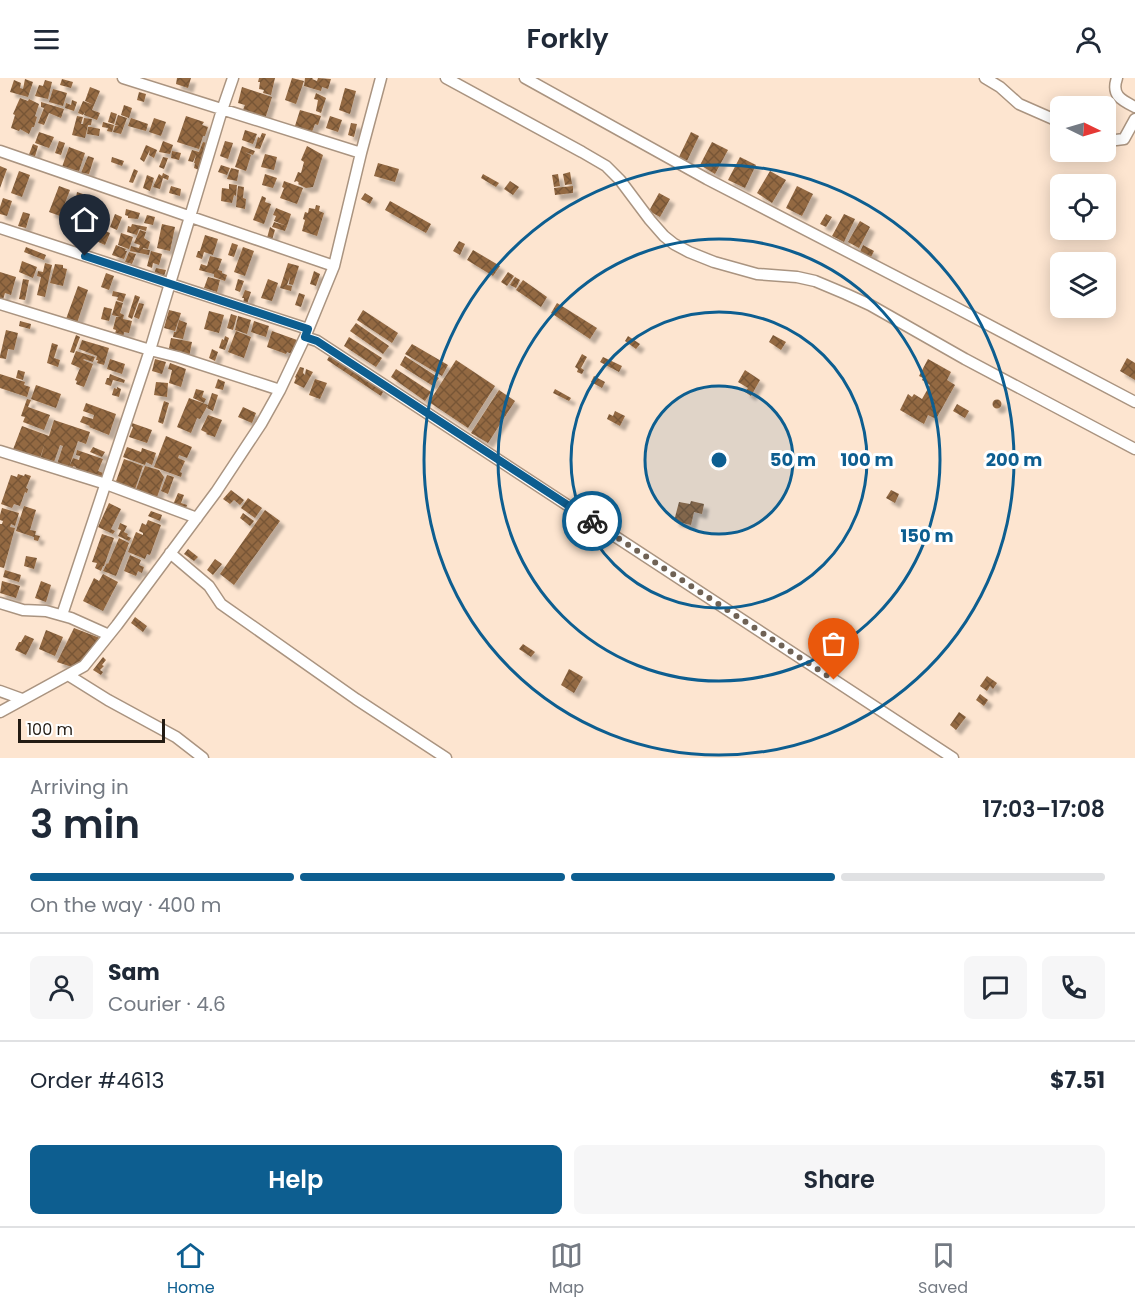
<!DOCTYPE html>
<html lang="en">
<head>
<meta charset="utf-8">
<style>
	:root { --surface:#fff; --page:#f6f6f7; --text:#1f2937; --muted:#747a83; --line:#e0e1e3; --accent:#0d5e90 }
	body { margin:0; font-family:Poppins,sans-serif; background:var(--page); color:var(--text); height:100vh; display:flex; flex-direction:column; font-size:22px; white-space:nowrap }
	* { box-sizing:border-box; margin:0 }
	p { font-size:20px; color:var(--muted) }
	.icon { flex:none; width:33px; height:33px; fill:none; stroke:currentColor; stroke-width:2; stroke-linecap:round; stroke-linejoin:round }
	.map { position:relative; height:680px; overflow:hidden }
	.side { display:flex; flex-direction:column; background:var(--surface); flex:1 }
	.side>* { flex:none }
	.needle { width:39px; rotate:95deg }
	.buttons { position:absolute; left:1050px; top:18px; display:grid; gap:12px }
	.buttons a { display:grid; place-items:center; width:66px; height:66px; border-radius:9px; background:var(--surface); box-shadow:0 3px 15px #0003; font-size:30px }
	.scale { position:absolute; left:18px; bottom:15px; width:147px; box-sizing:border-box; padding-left:6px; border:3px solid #231b13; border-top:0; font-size:16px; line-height:21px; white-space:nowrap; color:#231b13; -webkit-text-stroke:4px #fff; paint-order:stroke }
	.pin { position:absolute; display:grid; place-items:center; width:51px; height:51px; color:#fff; margin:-62px -26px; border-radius:50% 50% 50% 0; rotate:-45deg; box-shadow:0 0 6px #0007 }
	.pin .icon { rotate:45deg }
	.courier { position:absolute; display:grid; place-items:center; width:60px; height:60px; margin:-30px; border:4px solid #0d5e90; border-radius:50%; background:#fff; color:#222; box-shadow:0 2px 8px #0007 }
	.summary em { font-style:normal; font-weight:600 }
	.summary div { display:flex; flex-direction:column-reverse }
	.summary { display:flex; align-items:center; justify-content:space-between; height:102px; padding:0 30px }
	h1 { font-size:39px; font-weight:600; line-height:45px }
	.bar { display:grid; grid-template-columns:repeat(4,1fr); gap:9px 6px; align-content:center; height:72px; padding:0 30px }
	.bar i { height:8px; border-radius:4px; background:var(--line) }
	.bar .on { background:var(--accent) }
	.bar p { grid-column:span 4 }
	.line { display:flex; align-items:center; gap:15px; padding:0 30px; border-top:2px solid var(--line) }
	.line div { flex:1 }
	.round { display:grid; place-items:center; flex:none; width:63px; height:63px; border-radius:9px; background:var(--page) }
	.cta { display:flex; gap:12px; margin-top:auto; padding:12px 30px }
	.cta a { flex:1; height:69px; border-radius:9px; background:var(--accent); color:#fff; font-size:24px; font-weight:600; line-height:69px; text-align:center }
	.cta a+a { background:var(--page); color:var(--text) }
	header { display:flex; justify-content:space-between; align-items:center; height:78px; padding:0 30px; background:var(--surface); font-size:27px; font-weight:600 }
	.tab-bar { display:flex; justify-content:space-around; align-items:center; height:84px; border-top:2px solid var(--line); background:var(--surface); font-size:16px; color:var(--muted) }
	.tab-bar a { display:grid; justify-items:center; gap:3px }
	.tab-bar .on { color:var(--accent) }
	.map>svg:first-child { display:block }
	.building { fill:url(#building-cross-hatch); filter:url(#shadow) }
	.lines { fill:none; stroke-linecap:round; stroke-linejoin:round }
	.street-casing { stroke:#aa9480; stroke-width:13 }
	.street { stroke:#fff; stroke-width:10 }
	.done { stroke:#6f6255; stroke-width:6; stroke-dasharray:0 10.8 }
	.route { stroke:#0d5e90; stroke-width:8 }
	.ring { fill:none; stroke:#0d5e90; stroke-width:3 }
	.centre { fill:#0d5e90; stroke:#fff; stroke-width:3 }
	.ring-label { font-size:18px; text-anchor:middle; font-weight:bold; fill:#0d5e90; stroke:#fff; stroke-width:6; stroke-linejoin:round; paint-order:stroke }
</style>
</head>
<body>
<header><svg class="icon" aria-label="menu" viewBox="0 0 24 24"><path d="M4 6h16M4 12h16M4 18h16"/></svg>Forkly<svg class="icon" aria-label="person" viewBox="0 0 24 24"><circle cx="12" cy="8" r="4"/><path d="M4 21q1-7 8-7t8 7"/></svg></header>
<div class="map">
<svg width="1135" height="680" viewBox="0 0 1135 680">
	<defs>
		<pattern id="building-cross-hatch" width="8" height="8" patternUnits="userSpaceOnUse" patternTransform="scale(1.5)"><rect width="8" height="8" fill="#936942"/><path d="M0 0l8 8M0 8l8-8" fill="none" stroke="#785636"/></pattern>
		<filter id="shadow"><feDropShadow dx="5" dy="5" stdDeviation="1.5" flood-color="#0004"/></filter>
	</defs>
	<rect width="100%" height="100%" fill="#fde5d0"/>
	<path class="building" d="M177 0H191L188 10 176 6Z
		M259 0H275L271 17 263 15 264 12 259 11 260 4H258Z
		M292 0 304 3 296 26 285 22Z
		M305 0H313L312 1 317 3 318 0 331 1 328 11 322 9 321 13 304 8Z
		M25 1 33 4 28 19 10 14 14 2 21 5 20 10 23 11Z
		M62 1 73 4 71 10 60 7Z
		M45 2 52 4 48 21 35 18 39 7 43 8Z
		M90 9 100 13 94 27 85 23Z
		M242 9 272 19 265 41 242 34 245 27 238 25Z
		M345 10 356 13 350 36 339 32Z
		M53 11 67 15 63 28 49 24Z
		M139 14 146 16 144 24 137 22Z
		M316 15 326 20 321 35 316 33 318 22 314 21Z
		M20 20 28 23 29 21 39 26 35 38 37 39 34 49H32L29 56 20 51 19 53 11 50 15 37 13 36Z
		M72 22 77 24 74 33 65 30 66 25 71 27Z
		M83 23 94 27 92 32 100 35 97 42 84 37 85 34 83 37 78 35Z
		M41 24 64 31 61 40 49 35 44 47 38 45 44 30 41 29Z
		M124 27 132 30 129 40 121 37Z
		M300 32 321 38 318 47 315 46 311 56 294 51Z
		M111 34 117 36 114 46 108 44Z
		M118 37 127 40 121 56 113 54 115 48H119L115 47Z
		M77 38 83 39 81 46H83L84 40 92 41 91 47H88L85 60 72 57Z
		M186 38 204 44 202 47 208 49 205 58H203L199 71 177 64Z
		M330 38 342 42 338 54 326 50Z
		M131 40 148 46 146 53 128 48Z
		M154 40 166 44 161 58 149 54Z
		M103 44 114 47 112 54 107 53 108 50 102 49Z
		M351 45 357 46 354 59 348 57Z
		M88 49H91L90 51 91 49 100 51 99 58 87 56Z
		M245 52 257 56 253 66 242 62Z
		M39 54 54 59 49 70 35 65Z
		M691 54 699 58 686 85 678 81Z
		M262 55 266 56 260 71 255 70 258 59 260 60Z
		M59 63 65 65 61 77 55 75Z
		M163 63 173 67 170 76 159 74Z
		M225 63 233 65 228 81 220 78Z
		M203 64 207 65 199 92 194 90 195 85H194L196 77 193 84 188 83 192 72 199 74Z
		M712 64 728 72 715 96 700 87Z
		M33 66 38 68 34 82 28 79Z
		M146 67 157 72 154 80 149 77 150 72 144 84 140 81Z
		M242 68 255 73 253 77 245 74 251 77 246 93 235 89Z
		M307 68 323 77 313 109 306 110 298 106 299 105 297 103 294 104 298 94 301 95 304 84 301 82Z
		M69 69 85 75 79 93 69 91V92L62 89Z
		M172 73 181 75 179 82 171 80Z
		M265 76 277 79 274 92 261 89Z
		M88 78 94 80 89 96 81 95Z
		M112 79 124 83 122 88 111 84Z
		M163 79 168 80 164 91 159 89Z
		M740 79 756 87 745 110 728 102Z
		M378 85 399 91 395 104 374 98Z
		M221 87 230 90 227 97 218 94Z
		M0 88 7 91 0 110Z
		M231 90 239 92 237 103 227 101Z
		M134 91 138 93 133 105 129 104Z
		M19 93 30 97 22 119 11 115Z
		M770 93 786 102 772 125 757 115Z
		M570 94 572 106 565 107 563 96Z
		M163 95 169 98 168 102 163 100 160 111 153 109 159 96 162 98Z
		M265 96 277 100 273 110 262 107Z
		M483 96 499 105 496 109 481 100Z
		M558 96 560 108 554 109 552 97Z
		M147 97 154 100 150 113 143 110Z
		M284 103 303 110 297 126 280 120 284 110 282 109Z
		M510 103 519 109 513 117 504 111Z
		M229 106 237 107 236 118 234 117 232 125 221 123 222 110 229 111Z
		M59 108 70 112 60 138 49 134Z
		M171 108 181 111 180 118 169 115Z
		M238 108 244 109 243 120 246 121 245 131 236 129Z
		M573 108V115L555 117 554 110Z
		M797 108 813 116 802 138 786 130Z
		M77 114 92 119 91 124 76 120Z
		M365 115 373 120 370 126 361 121Z
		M659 115 670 121 660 139 649 133Z
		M262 118 266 120 265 124 271 126 264 146 253 142Z
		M3 120 12 123 7 138 0 136V129Z
		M390 123 431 146 426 155 385 132Z
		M316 127 320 128 319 133 324 135 317 158 302 153 305 142 303 141 305 134 308 135 309 130 315 131Z
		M276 130 291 136 287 148 274 143 276 138 273 137Z
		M126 131 140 135 138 141 128 140V138L125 137Z
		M23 134 30 136 26 150 18 148Z
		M115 136 122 139 117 152 110 149Z
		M826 136 832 139 826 149 820 146Z
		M844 136 855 141 844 164 832 158Z
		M147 137 155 139 153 147 144 145Z
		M860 143 870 149 859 170 848 164Z
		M274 144 287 148 285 153 272 149Z
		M132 146 147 149 146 153 139 151 137 157 127 154 128 148 131 149Z
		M162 146 175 149 170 173 157 170Z
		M270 149 275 152 272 162 267 160Z
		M99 150 110 155 105 167 94 162Z
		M140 152 146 154 144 160 150 164 148 171 143 170V171L150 172 149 177 130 173 131 168 139 170 140 167 134 165Z
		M121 155 133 159 129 171 118 167Z
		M205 157 218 161 213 177 204 174 202 181 196 179 198 173H200Z
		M459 163 465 166 460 177 453 173Z
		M232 165 238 167 234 179 228 177Z
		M116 167 126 171 125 173H127L124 181 112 177Z
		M863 167 874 173 871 179 860 174Z
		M26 169 46 177 44 182 24 174Z
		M243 169 254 173 245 198 234 194Z
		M473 172 500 188 493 198 467 182Z
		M151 173 162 176 159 187 153 185 152 190 147 188Z
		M129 174 136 176 132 186 125 184Z
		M210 178 222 181 218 192 222 193V195L227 197 225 203 214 199V196L199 192 201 186 207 188Z
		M22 183 37 189 33 200 19 194Z
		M45 185 52 187 45 219 37 217 41 199 37 198 38 193 43 194Z
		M288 185 299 188 293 207 289 206 290 199 287 207 292 208 291 213 280 210Z
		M55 186 63 187V190L67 191 63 208 50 205Z
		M156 190 166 192 164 198 154 196Z
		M314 193 320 196 316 208 310 206Z
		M0 194 16 199 11 217 5 215 2 225 0 224Z
		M508 194 514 198 507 208 501 204Z
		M106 195 114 198 109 212 101 209Z
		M208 199 220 202 217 214 204 210Z
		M515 199 520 202 516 210 510 207Z
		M23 201 29 202 25 222 19 221Z
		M238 201 244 203 240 214 235 212Z
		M268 201 278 205 272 223 261 220Z
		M523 202 547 219 541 229 516 212Z
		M78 208 88 212 77 245 66 241Z
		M245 212 251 214 247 226 243 225 244 220H242Z
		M113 213 126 216 123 224 117 222 118 219 112 218Z
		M299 215 305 217 301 229 295 227Z
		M135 217 140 219 132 241 128 239Z
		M116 223 123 225 120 235 124 237 123 241 132 243 129 255 124 254 123 261 114 259 116 252 113 251 116 239H120L112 237Z
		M139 225 144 226 139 241 134 239Z
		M557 225 597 250 590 261 551 235Z
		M104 229 112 231 109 243 101 241Z
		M169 232 181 235 175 253 164 250Z
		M363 232 398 255 392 265 357 242Z
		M209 233 224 237 219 255 204 251Z
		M231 236 237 238 233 252 227 250Z
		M238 238 251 242 247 256 235 252Z
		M179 242 187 245 183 261 173 259 174 254H176Z
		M20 243 31 246 30 251 19 248Z
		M254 243 269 248 266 259 251 254Z
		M356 245 389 268 383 276 350 253Z
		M6 252 18 255 14 272 8 271 6 281 0 280V278Z
		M236 253 251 259 244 280 228 274Z
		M272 253 297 262 292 276 287 274 286 276 267 269Z
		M76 257 80 259 74 275 70 274Z
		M773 257 786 264 781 272 769 264Z
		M225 258 229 260 225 272 219 270 222 261 224 262Z
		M628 258 640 266 636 271 625 263Z
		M349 259 382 280 376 289 344 268Z
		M171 260 192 264 189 279 168 275Z
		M82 262 109 270 104 287 97 285 98 282H96L97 278 79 271Z
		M52 265 58 267 54 280 60 282 58 289 47 285Z
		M412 266 448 287 442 298 405 276Z
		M212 271 218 274 215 283 209 280Z
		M76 273 95 279 93 284 84 281 83 282 93 286 84 309 76 306 77 303 75 302 80 290 71 286Z
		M582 276 587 279 581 290 584 292 582 296 577 294 578 291 575 289Z
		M330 277 384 312 381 318 327 282Z
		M405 278 439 300 433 308 400 287Z
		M603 279 622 288 619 294 600 284Z
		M1127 280 1135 285V302L1120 293Z
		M110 281 125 286 122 296 107 291Z
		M155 281 166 284 162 296 152 293Z
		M928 281 951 294 947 302 955 307 936 341 928 337 924 346 900 332 908 316 912 319 914 316 922 321 930 307 922 302 923 300 919 298Z
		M456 282 495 308 468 350 429 324Z
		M170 285 186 291 181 309 169 305 172 292 168 291Z
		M300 289 304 290 303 295 305 297 306 291 313 294 304 310 294 305 296 300 295 299Z
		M396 291 431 314 425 323 391 299Z
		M18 292 25 294 23 302 16 300Z
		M745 292 760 302 751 318 745 314 748 310 738 304Z
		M0 296 25 304 24 307 30 309 27 319 0 310Z
		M110 296 125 302 124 305 113 302 111 308 105 306 107 300H109Z
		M594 298 605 304 602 310 591 304Z
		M218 301 225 304 223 312 215 310Z
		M315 301 327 305 320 321 309 317Z
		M156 304 168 305 167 319 154 317Z
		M36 307 61 316 56 330 31 321Z
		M117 309 121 311 119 319 112 317 114 310 117 311Z
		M196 311 204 313 202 319 206 321 204 325 193 320Z
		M555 311 571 320 569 323 553 315Z
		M499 312 515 323 488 365 471 355Z
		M212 315 218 317 213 333 207 330Z
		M189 320 208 327 200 341 197 340 191 355 177 349Z
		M27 321 31 322 28 329 50 337 44 352 23 344 25 339 21 338Z
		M992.5 326a4.5 4.5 0 1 1 9 0a4.5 4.5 0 1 1-9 0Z
		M164 323 169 325 163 346 158 344Z
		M86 325 116 336 109 357 89 349 90 348 80 344 83 338 93 341 94 337 83 333Z
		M957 326 969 333 965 340 953 333Z
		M243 329 256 335 252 345 238 339Z
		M615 333 625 338 620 348 607 341 609 336 613 338Z
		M208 337 222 342 215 359 206 356 207 355 201 352Z
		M54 342 90 354 86 366 78 363 69 389 73 380 79 382 80 378 76 377 77 372 103 381 98 393 103 395 101 402 75 391 76 389 73 388 72 394 56 389 63 368 60 367 54 384 46 381 45 384 40 382 45 365 39 383 12 374 22 348 49 358Z
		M132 345 152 352 147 365 129 359 133 349 131 348Z
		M166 358 192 369 187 380 179 377 178 380 185 383 180 394 182 395 181 399 154 389Z
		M93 369 105 374 102 379 90 374Z
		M127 369 141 374 142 370 156 375 152 387 146 384 145 387 123 379Z
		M124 381 143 388 134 414 115 406Z
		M145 388 159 392 164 399 156 422 135 414Z
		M18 396 24 398 25 396 31 398 26 410 28 411 27 415 25 414 20 428 14 426 12 430 1 426 11 397 17 399Z
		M167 397 174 399 168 416 161 413Z
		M231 412 244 422 240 427 234 422 230 426 223 421Z
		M891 412 899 416 895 425 886 420Z
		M178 415 184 417 181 425 187 427 185 434 172 429Z
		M248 420 262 430 255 440 241 430Z
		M691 423 704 426 702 436 694 434 691 447 674 443 679 424 690 426Z
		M109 425 121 431 111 451 115 453 113 456 98 449Z
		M24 428 36 432 30 452 36 453 35 457 40 458 38 463 34 462V459L16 453Z
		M2 430 19 435 15 448 11 446 10 449 15 450 4 490 0 489V446H2L3 443 0 442V437Z
		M265 432 280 443 234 507 220 496Z
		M151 433 162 437 160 443 148 438Z
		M243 435 254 443 250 448 240 440Z
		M148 442 161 447 150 477 147 476 145 481 128 474 136 454 143 457V455L139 453 142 445 146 447Z
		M120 445 127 448 124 454 128 456 127 458 131 460 129 463 118 458 121 452 118 451Z
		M102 456 114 460 104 488H103L101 493 95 490 97 485 92 484Z
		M119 460 129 465 116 498 103 493 107 485 108 486Z
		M188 471 198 479 194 483 184 476Z
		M130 477 141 482 139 487 144 489 142 495 138 493 136 498 124 493Z
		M26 478 37 480 34 491 24 488Z
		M215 481 222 486 213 497 207 492Z
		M5 492 21 497 19 504 3 499Z
		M103 496 118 504 103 533 83 523 94 500 99 503Z
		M2 503 20 508 16 520 0 515Z
		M41 503 51 507 46 524 35 520Z
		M135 539 147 548 143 554 131 545Z
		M74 550 100 560 78 589H72L57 584Z
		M46 552 63 559 55 578 39 571Z
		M25 557 34 561 26 577 15 572 19 564H21Z
		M523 566 535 574 531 579 519 571Z
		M103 579 106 582 102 587 104 588 100 592 103 594 101 597 93 592Z
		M569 591 583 599 574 615 561 607Z
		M987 598 997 605 993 611 990 608 987 613 980 608Z
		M980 616 988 622 984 628 976 622Z
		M959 634 966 639 956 652 950 647Z"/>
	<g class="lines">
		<g class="street-casing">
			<path id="street" d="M123 0 361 75
				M446 0 582 74 606 88 620 102 650 142 664 158 674 166 689 174 714 184 757 196 797 199 815 203 846 216 870 227 965 281 1135 371
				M525 0 707 101 949 226 1135 324
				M985 0 1000 9 1019 26 1060 44
				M1117 0C1111 17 1121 22 1135 29
				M1106 61 1116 62 1124 61 1135 41
				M0 73 191 139 334 188
				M0 150 308 251
				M0 226 150 272 178 279 280 312
				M305 259 317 263 953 680
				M0 373 106 406 197 440
				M170 475 209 508 221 526 356 621 446 680
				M0 525 23 532 46 533 71 540 109 557
				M62 537 150 272 222 32 233 0
				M68 597 108 622 176 659 203 680
				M0 613 22 621
				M0 634 84 588 117 547 216 414 261 346 280 312 305 259 334 188 361 75 381 0"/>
		</g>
		<use href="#street" class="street"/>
	</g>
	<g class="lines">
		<path class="done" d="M592 443 834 602"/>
		<path class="route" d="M85 178 308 251 305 259 317 263 592 443"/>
	</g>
	<circle cx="719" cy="382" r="74" fill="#0d5e90" fill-opacity=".12"/>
	<g class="ring">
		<circle cx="719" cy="382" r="74"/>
		<circle cx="719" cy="382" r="148"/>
		<circle cx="719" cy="382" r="221"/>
		<circle cx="719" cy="382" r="295"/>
	</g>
	<circle cx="719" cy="382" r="9" class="centre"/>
	<g class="ring-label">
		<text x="793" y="388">50 m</text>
		<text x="867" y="388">100 m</text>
		<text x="1014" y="388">200 m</text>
		<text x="927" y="464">150 m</text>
	</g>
</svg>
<div class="buttons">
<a><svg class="needle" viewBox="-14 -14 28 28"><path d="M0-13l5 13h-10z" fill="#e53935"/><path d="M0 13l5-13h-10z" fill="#747a83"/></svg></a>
<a><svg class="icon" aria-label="locate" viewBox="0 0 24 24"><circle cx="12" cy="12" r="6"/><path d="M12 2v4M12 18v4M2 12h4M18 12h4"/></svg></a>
<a><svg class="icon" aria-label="layers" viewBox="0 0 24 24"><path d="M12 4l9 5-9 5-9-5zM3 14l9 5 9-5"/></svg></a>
</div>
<div class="scale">100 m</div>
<div class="pin" style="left:834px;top:602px;background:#ea580c"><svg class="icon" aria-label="bag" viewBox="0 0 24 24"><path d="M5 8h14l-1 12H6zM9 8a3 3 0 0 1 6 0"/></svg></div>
<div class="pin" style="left:85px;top:178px;background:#1f2937"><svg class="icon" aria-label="home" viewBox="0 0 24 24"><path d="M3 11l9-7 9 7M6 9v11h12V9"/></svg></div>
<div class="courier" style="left:592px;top:443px"><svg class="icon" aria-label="bike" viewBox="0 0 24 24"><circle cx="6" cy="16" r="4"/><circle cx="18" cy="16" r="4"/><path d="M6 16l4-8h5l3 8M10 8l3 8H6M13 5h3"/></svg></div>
</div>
<section class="side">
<div class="summary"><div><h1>3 min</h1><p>Arriving in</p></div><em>17:03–17:08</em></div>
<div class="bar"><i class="on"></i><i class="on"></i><i class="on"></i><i></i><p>On the way · 400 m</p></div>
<div class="line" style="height:108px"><a class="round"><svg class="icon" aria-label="person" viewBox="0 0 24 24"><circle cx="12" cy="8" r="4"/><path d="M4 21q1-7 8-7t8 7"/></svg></a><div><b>Sam</b><p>Courier · 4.6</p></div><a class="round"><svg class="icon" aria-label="chat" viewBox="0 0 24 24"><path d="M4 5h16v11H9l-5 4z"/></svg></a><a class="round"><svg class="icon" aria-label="phone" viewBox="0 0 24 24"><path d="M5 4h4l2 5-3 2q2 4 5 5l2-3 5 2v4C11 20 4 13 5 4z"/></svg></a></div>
<div class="line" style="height:78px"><div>Order #4613</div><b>$7.51</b></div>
<div class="cta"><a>Help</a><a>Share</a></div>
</section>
<nav class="tab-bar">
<a class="on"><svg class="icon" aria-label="home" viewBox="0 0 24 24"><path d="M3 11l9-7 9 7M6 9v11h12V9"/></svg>Home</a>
<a><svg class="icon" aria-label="map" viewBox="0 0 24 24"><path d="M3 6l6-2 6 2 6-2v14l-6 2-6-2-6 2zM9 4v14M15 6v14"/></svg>Map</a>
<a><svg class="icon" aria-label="saved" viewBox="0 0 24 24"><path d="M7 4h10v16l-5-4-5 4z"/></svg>Saved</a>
</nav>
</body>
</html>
